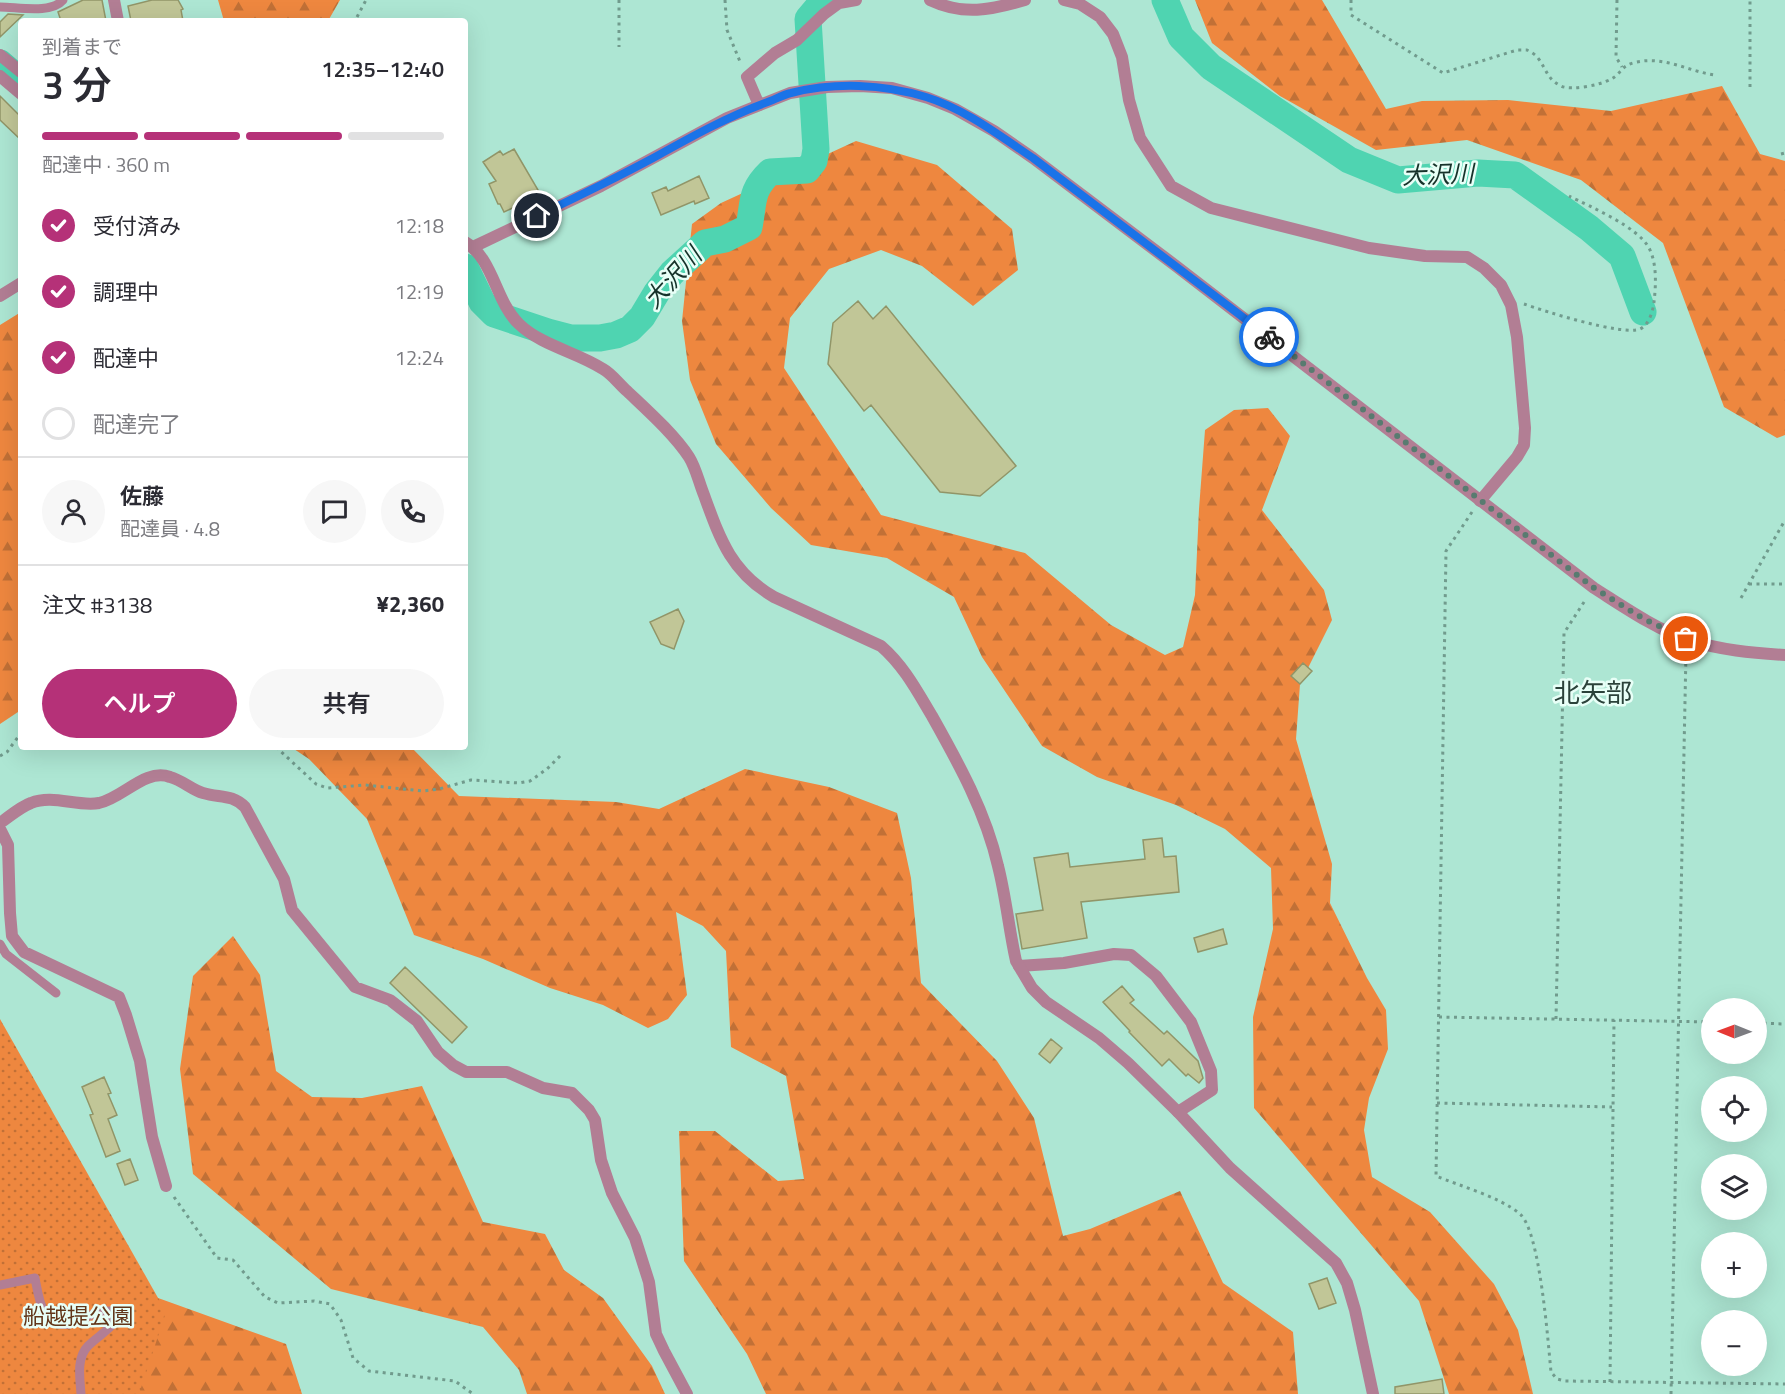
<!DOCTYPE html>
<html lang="ja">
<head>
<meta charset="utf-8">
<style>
	:root { --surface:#fff; --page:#f7f7f7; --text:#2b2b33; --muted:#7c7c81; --line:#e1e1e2; --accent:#b53178 }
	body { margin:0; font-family:"Titillium Web","Noto Sans JP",sans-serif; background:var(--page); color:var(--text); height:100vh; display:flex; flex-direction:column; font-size:22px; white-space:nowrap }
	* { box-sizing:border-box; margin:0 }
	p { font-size:20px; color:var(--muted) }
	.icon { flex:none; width:33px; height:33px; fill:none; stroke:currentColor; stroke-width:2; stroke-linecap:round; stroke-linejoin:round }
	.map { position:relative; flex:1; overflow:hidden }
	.side { position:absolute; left:18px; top:18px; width:450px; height:732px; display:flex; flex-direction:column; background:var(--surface); border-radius:6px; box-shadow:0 6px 24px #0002 }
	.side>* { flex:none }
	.needle { width:39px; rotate:271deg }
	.controls { position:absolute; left:1701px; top:998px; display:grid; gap:12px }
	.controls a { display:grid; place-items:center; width:66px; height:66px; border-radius:50%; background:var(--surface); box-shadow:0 6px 24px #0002; font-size:30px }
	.pin { position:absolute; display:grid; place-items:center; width:51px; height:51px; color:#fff; margin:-26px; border:3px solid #fff; border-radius:50%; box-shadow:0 2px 6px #0007 }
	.courier { position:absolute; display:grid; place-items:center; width:60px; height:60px; margin:-30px; border:4px solid #1a73e8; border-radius:50%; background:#fff; color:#222; box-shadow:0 2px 8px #0007 }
	.headline em { font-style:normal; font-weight:600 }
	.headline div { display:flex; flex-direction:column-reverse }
	.headline { display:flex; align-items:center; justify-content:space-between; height:102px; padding:0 24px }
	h1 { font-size:39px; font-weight:600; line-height:45px }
	.bar { display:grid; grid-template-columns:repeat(4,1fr); gap:9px 6px; align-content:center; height:72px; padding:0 24px }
	.bar i { height:8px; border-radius:4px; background:var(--line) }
	.bar .current { background:var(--accent) }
	.bar p { grid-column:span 4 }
	.line { display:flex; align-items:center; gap:15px; padding:0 24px; border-top:2px solid var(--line) }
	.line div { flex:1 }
	.round { display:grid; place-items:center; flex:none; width:63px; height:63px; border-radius:32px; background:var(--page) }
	ol { padding:0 24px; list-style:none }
	li { display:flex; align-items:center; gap:18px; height:66px }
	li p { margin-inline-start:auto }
	li .icon { padding:6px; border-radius:50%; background:var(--accent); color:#fff; stroke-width:4 }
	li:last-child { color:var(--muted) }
	li i { width:33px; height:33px; border:3px solid var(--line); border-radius:50% }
	.action { display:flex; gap:12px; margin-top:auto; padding:12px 24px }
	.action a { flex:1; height:69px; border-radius:36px; background:var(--accent); color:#fff; font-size:24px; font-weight:600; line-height:69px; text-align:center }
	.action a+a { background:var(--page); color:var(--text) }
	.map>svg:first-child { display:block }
	.forest { fill:url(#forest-firs) }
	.park { fill:url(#park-dots) }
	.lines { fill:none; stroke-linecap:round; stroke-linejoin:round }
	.river { stroke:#4fd4b1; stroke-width:27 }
	.building { fill:#c1c697; stroke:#919568; stroke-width:1.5 }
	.path { stroke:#719b8d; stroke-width:3; stroke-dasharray:3 4.5; stroke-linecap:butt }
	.service { stroke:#b27e94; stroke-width:9 }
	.minor { stroke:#b27e94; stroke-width:12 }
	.tertiary { stroke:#b27e94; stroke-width:12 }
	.done { stroke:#587b70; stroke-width:6; stroke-dasharray:0 10.8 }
	.route { stroke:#1a73e8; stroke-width:8 }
	.labels { text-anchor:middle; stroke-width:5; stroke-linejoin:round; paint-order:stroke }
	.park-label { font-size:22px; fill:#623619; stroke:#e8fff7 }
	.water-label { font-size:24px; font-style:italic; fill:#16322a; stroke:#e8fff7 }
	.quarter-label { font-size:26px; fill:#2b423a; stroke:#e8fff7 }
</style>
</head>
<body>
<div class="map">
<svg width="1785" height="1394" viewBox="0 0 1785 1394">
	<defs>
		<pattern id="forest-firs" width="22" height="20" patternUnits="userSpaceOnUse" patternTransform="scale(1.5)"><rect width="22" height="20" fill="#ee873f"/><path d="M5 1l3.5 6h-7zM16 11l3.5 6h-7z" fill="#c17036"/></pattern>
		<pattern id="park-dots" width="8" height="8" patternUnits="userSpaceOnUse" patternTransform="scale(1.5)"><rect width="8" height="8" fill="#ee873f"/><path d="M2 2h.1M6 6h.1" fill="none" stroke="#c17036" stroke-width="1.8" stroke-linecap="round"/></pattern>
	</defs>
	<rect width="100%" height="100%" fill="#ade6d3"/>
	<path class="forest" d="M218 0H340L328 21H224Z
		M1195 0H1322L1386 109 1422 101 1508 100 1611 111 1722 86 1760 154 1785 161V435L1777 438 1724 407 1663 243 1581 180 1467 140 1376 150 1280 96 1212 43Z
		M856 141 937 165 1012 229 1018 270 973 306 922 266 881 250 829 269 790 318 784 368 881 515 1025 553 1111 625 1165 655 1183 647 1195 595 1199 509 1205 430 1234 410 1268 408 1290 436 1262 510 1324 590 1332 620 1300 684 1296 739 1332 864 1330 903 1367 978 1386 1010 1388 1049 1369 1098 1364 1130 1372 1177 1430 1212 1494 1284 1518 1330 1533 1394H1449L1419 1301 1254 1108 1253 1017 1273 929 1271 868 1225 829 1176 805 1097 777 1042 746 982 657 954 597 887 558 811 545 771 508 716 444 690 380 682 321 692 224 721 203Z
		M21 312V710L0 724V325Z
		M291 747H411L459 796 616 802 659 809 745 769 829 787 897 813 911 878 921 983 997 1061 1034 1118 1063 1236 1090 1229 1180 1191 1223 1283 1293 1332 1298 1394H766L747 1354 684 1261 679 1131H715L778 1181 804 1179 786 1076 731 1047 726 951 703 926 676 912 687 995 668 1019 648 1028 603 1005 550 988 483 959 414 935 367 819 309 759Z
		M233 936 260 975 276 1071 312 1097 362 1098 422 1086 483 1222 545 1234 564 1270 603 1298 652 1366 665 1394H527L519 1370 483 1327 331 1289 193 1174 180 1069 193 976Z
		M147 1294 286 1344 302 1394H52Z"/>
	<path class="park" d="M0 1019 166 1312 139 1394H0Z"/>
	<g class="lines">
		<path class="river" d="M1165 0 1181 37 1211 67 1349 160 1398 180 1478 173 1515 175 1589 228 1622 256 1643 312
			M0 63 21 81
			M465 267 482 302 494 314 548 332 571 338H600L616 335 630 329 642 317 657 292 672 273 705 243 725 239 749 227C754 202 750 191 770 172L807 170 814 161 816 149 808 19 818 7 828 0"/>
	</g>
	<path class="building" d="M83 0H102L106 21H61L58 12Z
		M152 0H178L183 9 181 10 183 21H131L128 6Z
		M8 14 23 15 0 37V22Z
		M0 96 21 117V140L0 120Z
		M514 149 538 190 516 203 517 206 504 212 500 204H498L489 184 496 181 483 162 500 151 503 155Z
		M699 176 709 198 695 204 694 201 661 215 652 193 666 187 668 191Z
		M858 301 873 319 886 306 1016 466 980 496 940 492 871 405 864 411 828 364 833 323Z
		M678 609 684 621 674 649 661 644 650 622Z
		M1303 663 1312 671 1300 684 1291 676Z
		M1162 838 1164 857 1176 856 1179 892 1081 902 1087 938 1022 949 1016 914 1043 910 1034 858 1068 853 1070 867 1145 859 1143 840Z
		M1223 929 1227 944 1198 952 1194 938Z
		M405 967 467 1027 452 1043 390 983Z
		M1122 986 1134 1000 1130 1003 1164 1034 1167 1031 1198 1061 1203 1078 1199 1083 1188 1074 1186 1076 1169 1059 1162 1066 1129 1032 1130 1031 1103 1002Z
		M1051 1039 1062 1048 1050 1063 1039 1054Z
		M104 1077 111 1093 108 1094 117 1115 108 1119 120 1151 106 1157 90 1115 93 1114 82 1087Z
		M130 1159 138 1180 125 1185 117 1164Z
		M1327 1278 1336 1303 1319 1309 1309 1284Z
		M1442 1379 1444 1394H1395V1387Z"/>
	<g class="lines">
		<path class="path" d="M619 0V47
			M725 0 727 30 741 64
			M1351 0V15L1443 73 1517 50H1527C1531 52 1536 55 1538 58 1547 70 1547 79 1561 86 1571 91 1601 85 1611 79 1622 74 1620 65 1637 62 1664 56 1688 71 1714 75
			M1617 0 1616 57 1622 67
			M357 17 366 0
			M1750 87V0
			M1781 154 1785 153
			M1524 304C1544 311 1622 336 1640 329 1649 325 1653 311 1654 302 1656 285 1657 263 1649 248 1638 227 1591 207 1569 196
			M1472 512 1446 551 1436 1176C1460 1186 1500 1197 1520 1214 1540 1231 1548 1342 1551 1372L1557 1379 1565 1381 1785 1384
			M1749 584H1785
			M1741 598 1785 520
			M276 747 316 784 327 788 365 785 423 791 439 789 471 780 519 783 530 781 547 769 562 754
			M0 756 7 752 21 733
			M1439 1017 1712 1022
			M1556 1019 1564 633 1586 599
			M1756 1023 1785 1024
			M1437 1103 1612 1107
			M174 1197 217 1258 233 1260 265 1297 278 1303 314 1301 330 1304 341 1320 353 1358 369 1371 455 1381 473 1394
			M1610 1382 1614 1020
			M1671 1394 1686 652"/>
		<path class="service" d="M0 7C18 7 51 14 63 0
			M0 944 6 954 56 993
			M0 1285 35 1278C39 1299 42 1329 70 1324 87 1321 89 1310 110 1311L114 1323C106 1332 96 1338 88 1346 76 1358 80 1379 81 1394"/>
		<path class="minor" d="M114 0 118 21
			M930 0C964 16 990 10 1025 0
			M1064 0 1080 4 1100 17 1113 34 1122 57 1129 100 1140 138 1171 186 1211 208 1369 248 1425 256 1467 257 1484 268 1501 285 1511 305 1517 337 1525 428 1524 445 1517 457 1480 501
			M0 55 21 72
			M0 76 21 94
			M759 105 747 77 775 53 797 40 824 14 839 3 856 0
			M0 296 21 283
			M0 823C9 817 20 807 31 803 53 794 77 807 99 803 123 798 145 768 170 777 182 780 192 790 203 793 220 798 232 794 245 807L284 879 292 910 355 987 390 1000 417 1021 438 1052 453 1065 466 1072H507L543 1088 572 1093 589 1110 595 1120 601 1160 612 1193 635 1238 649 1282 656 1334 664 1351 687 1394
			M0 829 8 845 10 913 12 936 24 952 119 997 126 1015 140 1061 152 1137 166 1186
			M1019 966 1064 963 1114 954 1131 955 1156 976 1191 1022 1211 1071 1212 1090 1178 1112"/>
		<path class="tertiary" d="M465 242C494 259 495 301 519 324 542 346 577 352 603 369 612 374 619 384 627 391 647 410 674 434 689 457 696 468 699 483 704 495 720 539 731 572 774 597L881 646C904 666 917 691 932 716 959 764 986 813 998 866 1006 897 1009 930 1016 961L1032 988 1046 1002 1099 1038 1128 1063 1178 1112 1230 1168 1336 1263 1347 1283 1355 1310 1373 1394
			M473 247 601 186 727 118 790 93 827 87 860 86 892 88 928 98 955 109 994 131 1033 158 1176 266 1594 588C1621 605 1657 630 1688 640 1721 650 1751 653 1785 655"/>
	</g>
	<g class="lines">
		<path class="done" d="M1269 337 1594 588 1644 619 1686 639"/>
		<path class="route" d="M537 216C577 197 616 178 655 157 691 137 727 117 765 103 774 100 782 95 791 93 835 82 883 84 926 97 965 109 1000 136 1033 158L1269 337"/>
	</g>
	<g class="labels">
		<g class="park-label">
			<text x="78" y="1324">船越提公園</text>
		</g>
		<g class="water-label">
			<text transform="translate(1438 175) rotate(-2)" y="8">大沢川</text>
			<text transform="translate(673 278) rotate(-48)" y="8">大沢川</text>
		</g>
		<g class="quarter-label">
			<text x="1593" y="702">北矢部</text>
		</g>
	</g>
</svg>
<div class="controls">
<a><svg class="needle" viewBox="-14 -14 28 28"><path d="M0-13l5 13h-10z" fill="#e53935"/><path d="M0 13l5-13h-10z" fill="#7c7c81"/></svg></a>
<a><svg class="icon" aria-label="locate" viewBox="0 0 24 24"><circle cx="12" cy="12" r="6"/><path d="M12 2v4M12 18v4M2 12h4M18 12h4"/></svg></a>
<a><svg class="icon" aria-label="layers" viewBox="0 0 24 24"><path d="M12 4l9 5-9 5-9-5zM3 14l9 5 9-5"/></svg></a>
<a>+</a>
<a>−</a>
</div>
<div class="pin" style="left:1686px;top:639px;background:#ea580c"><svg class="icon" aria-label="bag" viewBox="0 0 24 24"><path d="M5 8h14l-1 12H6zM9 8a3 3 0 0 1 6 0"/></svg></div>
<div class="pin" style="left:537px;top:216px;background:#1f2937"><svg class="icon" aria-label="home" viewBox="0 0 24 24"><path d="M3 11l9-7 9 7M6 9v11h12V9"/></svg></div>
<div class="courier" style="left:1269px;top:337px"><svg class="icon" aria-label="bike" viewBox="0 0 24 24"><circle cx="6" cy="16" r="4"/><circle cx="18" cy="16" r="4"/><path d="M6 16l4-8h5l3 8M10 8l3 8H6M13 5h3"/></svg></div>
<section class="side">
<div class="headline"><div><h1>3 分</h1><p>到着まで</p></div><em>12:35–12:40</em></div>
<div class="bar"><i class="current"></i><i class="current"></i><i class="current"></i><i></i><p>配達中 · 360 m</p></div>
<ol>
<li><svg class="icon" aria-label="check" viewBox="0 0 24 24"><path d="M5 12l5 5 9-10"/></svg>受付済み<p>12:18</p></li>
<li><svg class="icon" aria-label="check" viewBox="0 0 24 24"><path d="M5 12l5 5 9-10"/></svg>調理中<p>12:19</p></li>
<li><svg class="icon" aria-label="check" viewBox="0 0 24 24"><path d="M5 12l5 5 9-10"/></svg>配達中<p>12:24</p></li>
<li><i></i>配達完了</li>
</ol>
<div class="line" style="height:108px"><a class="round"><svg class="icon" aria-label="person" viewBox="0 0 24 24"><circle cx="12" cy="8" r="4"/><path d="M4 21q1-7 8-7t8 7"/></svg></a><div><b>佐藤</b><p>配達員 · 4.8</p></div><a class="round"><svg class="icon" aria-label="chat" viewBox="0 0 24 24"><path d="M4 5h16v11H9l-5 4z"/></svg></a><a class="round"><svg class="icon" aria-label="phone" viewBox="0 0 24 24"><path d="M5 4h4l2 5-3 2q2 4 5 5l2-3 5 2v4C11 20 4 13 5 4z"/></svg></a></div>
<div class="line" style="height:78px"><div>注文 #3138</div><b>¥2,360</b></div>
<div class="action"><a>ヘルプ</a><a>共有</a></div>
</section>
</div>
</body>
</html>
